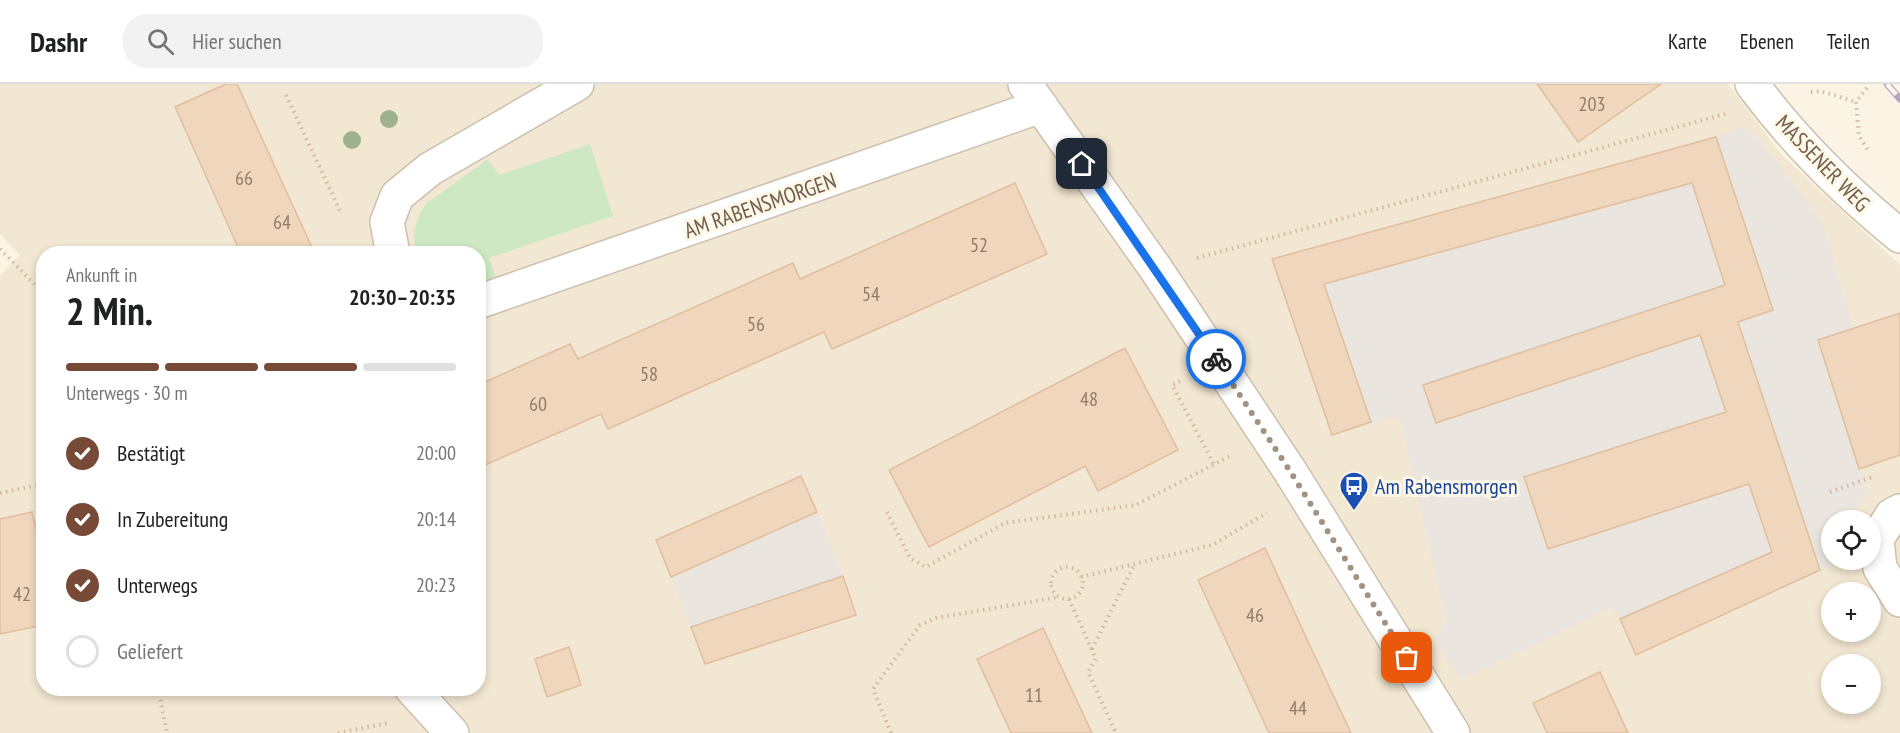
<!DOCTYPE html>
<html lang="de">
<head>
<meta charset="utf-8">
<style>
	:root { --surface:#fff; --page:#f2f2f2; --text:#202124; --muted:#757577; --line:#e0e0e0; --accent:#764a37 }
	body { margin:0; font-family:"PT Sans Narrow",sans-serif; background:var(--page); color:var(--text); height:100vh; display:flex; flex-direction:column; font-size:22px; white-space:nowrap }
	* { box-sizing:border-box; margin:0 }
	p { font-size:20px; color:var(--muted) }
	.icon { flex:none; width:33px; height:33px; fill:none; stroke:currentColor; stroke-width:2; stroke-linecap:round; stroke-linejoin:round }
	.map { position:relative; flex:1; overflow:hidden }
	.details { position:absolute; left:36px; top:162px; width:450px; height:450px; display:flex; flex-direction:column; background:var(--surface); border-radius:24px; box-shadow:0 3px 9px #0003 }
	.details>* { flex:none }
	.buttons { position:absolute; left:1821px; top:426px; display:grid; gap:12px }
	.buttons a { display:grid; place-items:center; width:60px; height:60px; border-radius:50%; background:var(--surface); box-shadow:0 3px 9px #0003; font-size:30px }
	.pin { position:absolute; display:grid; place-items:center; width:51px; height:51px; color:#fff; margin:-26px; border-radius:12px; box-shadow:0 3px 9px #0006 }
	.courier { position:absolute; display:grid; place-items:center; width:60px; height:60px; margin:-30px; border:4px solid #1a73e8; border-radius:50%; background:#fff; color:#222; box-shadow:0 2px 8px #0007 }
	.overview em { font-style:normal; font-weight:700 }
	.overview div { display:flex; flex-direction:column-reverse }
	.overview { display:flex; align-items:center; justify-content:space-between; height:102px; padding:0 30px }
	h1 { font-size:39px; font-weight:700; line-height:45px }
	.bar { display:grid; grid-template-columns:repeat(4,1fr); gap:9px 6px; align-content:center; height:72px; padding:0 30px }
	.bar i { height:8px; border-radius:4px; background:var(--line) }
	.bar .current { background:var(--accent) }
	.bar p { grid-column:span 4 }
	ol { padding:0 30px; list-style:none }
	li { display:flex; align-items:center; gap:18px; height:66px }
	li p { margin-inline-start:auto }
	li .icon { padding:6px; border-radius:50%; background:var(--accent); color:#fff; stroke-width:4 }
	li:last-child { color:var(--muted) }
	li i { width:33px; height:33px; border:3px solid var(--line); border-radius:50% }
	header { display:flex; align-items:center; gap:36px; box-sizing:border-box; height:84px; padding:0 30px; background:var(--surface); border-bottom:2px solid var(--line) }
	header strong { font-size:28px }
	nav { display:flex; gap:33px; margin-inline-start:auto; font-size:21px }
	.search { width:420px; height:54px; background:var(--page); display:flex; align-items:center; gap:15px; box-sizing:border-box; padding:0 21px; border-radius:24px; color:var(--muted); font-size:22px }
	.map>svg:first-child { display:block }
	.residential { fill:#f2e7d2; fill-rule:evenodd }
	.industrial { fill:#eae5de }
	.park { fill:#cee8c3 }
	.building { fill:#efd6bd; stroke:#e1be9e; stroke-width:1.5 }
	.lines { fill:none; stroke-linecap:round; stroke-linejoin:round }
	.minor-casing { stroke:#cebfae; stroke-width:36 }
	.path { stroke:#d3b9a0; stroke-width:4; stroke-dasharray:1.5 4.5; stroke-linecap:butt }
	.minor { stroke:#fff; stroke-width:33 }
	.rail-casing { stroke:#b8a3c3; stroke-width:7 }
	.rail { stroke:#fef8e9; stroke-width:4.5; stroke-dasharray:14; stroke-linecap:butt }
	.tree { fill:#9eb28d }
	.done { stroke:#a29281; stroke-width:6; stroke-dasharray:0 10.8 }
	.route { stroke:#1a73e8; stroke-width:8 }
	.labels { text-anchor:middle; stroke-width:6; stroke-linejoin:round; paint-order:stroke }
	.number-label { font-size:20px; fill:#917b68 }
	.street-label { font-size:22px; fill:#725d4b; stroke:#fef8e9 }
	.transit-label { font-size:22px; fill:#164399; stroke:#fef8e9; text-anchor:start }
</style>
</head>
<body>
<header>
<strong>Dashr</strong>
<div class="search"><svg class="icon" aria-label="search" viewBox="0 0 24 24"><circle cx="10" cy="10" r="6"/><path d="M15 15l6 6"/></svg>Hier suchen</div>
<nav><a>Karte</a><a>Ebenen</a><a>Teilen</a></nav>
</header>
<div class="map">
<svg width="1900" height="649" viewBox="0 0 1900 649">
	<rect width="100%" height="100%" fill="#fbf4e4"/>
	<path class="residential" d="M0 0H1728L1781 70 1900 181V649H0V192L20 171 0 150ZM44 170H478V604H44ZM1832 436H1870V476H1832ZM1832 508H1870V548H1832ZM1832 580H1870V620H1832Z"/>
	<path class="industrial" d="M1746 42 1782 85 1823 140 1853 244 1900 229V371L1860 385 1869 410 1858 422 1850 436H1832V476H1845L1636 571 1620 535 1611 522 1461 596 1434 554 1446 537 1399 332 1332 351 1272 175 1716 53Z
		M817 428 843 492 856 531 705 580 656 456Z"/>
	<path class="park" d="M590 60 613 132 489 174 496 194 479 199 478 170 418 169C410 153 416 133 427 119L488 75 499 91Z"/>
	<path class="building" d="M226 0H237L315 170H241L175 23Z
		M1537 0H1661L1578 58Z
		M1716 53 1773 226 1738 238 1820 486 1636 571 1620 535 1772 468 1749 400 1548 465 1524 393 1726 328 1700 251 1436 339 1423 301 1725 201 1692 99 1324 200 1371 338 1332 351 1272 175Z
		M1015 99 1047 170 832 265 824 248 608 345 601 330 478 384V301L570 260 578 275 793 179 800 195Z
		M1900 229V371L1859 385 1818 256Z
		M1125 264 1178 366 1098 407 1085 382 929 463 889 386Z
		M801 392 817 428 671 493 656 456Z
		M32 428 44 478V541L0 550V435Z
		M1265 464 1312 566 1351 649H1269L1198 496Z
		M843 492 856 531 705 580 691 543Z
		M1043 544 1092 649H1011L977 575Z
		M569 563 581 601 547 613 535 575Z
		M1600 588 1628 649H1547L1533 619Z"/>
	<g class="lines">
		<g class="minor-casing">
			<path id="minor" d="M1025 0 1156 185 1290 387 1453 649
				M1752 0C1794 57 1845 107 1900 152
				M393 170 387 138 397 112 430 85 577 0
				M478 218 1041 22
				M1900 427 1892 431 1877 455 1880 484 1900 516
				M411 604 452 649"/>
		</g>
		<path class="path" d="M1867 4 1856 18 1859 52 1868 66
			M1811 8 1821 7 1856 18
			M286 11 341 129
			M0 165 44 210
			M1197 174 1725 30
			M1180 297 1172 301 1214 380
			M1830 408 1872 393
			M0 409 44 400
			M887 428 910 474 926 483 1005 439 1136 421 1232 371
			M1051 499a16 16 0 1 1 32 0a16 16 0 1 1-32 0Z
			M1081 493 1212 461 1267 429
			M1069 515 1096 575 1088 588 1116 649
			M1092 565 1134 481
			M158 604 167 649
			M338 649 388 639
			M891 649 873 605 920 541 936 534 1059 513"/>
		<use href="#minor" class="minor"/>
		<g class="rail-casing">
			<path id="rail" d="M1887 0 1900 15"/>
		</g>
		<use href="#rail" class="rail"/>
	</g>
	<g class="tree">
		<circle cx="389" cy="35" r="9"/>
		<circle cx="352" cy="56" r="9"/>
	</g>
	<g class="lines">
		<path class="done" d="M1216 275 1290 387 1407 574"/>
		<path class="route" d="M1082 80 1216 275"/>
	</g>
	<defs>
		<g id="bus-pin" transform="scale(1.5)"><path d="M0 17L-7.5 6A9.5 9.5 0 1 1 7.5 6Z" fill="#1a4fb4" stroke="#fef8e9"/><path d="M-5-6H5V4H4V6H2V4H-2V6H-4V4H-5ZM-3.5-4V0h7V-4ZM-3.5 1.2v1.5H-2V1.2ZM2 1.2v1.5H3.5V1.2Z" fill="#fff"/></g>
	</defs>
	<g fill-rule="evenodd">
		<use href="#bus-pin" x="1354" y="402"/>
	</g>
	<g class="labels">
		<g class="number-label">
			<text x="1592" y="27">203</text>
			<text x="244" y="101">66</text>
			<text x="282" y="145">64</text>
			<text x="979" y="168">52</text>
			<text x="871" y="217">54</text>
			<text x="756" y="247">56</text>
			<text x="649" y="297">58</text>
			<text x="1089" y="322">48</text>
			<text x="538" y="327">60</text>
			<text x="22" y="517">42</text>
			<text x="1255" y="538">46</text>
			<text x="1034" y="618">11</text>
			<text x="1298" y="631">44</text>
		</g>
		<g class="street-label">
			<text transform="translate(1823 79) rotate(46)" y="8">MASSENER WEG</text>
			<text transform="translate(760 121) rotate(-19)" y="8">AM RABENSMORGEN</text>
		</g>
		<g class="transit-label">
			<text x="1375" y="410">Am Rabensmorgen</text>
		</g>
	</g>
</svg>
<div class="buttons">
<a><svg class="icon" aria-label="locate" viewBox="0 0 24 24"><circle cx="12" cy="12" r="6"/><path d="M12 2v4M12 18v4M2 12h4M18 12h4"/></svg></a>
<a>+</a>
<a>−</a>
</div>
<div class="pin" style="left:1407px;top:574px;background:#ea580c"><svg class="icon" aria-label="bag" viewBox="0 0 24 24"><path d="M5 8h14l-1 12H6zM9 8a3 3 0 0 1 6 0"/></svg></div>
<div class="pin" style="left:1082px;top:80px;background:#1f2937"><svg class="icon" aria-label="home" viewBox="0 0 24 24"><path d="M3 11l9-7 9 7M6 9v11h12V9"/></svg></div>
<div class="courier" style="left:1216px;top:275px"><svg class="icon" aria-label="bike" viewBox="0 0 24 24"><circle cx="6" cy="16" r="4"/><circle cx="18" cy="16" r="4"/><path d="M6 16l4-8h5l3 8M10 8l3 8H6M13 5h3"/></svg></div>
<section class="details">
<div class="overview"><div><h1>2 Min.</h1><p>Ankunft in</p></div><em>20:30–20:35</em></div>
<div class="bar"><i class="current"></i><i class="current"></i><i class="current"></i><i></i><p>Unterwegs · 30 m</p></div>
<ol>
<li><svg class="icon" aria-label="check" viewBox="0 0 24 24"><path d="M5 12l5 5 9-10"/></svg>Bestätigt<p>20:00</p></li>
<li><svg class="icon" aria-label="check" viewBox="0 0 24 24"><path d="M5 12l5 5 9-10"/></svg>In Zubereitung<p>20:14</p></li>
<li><svg class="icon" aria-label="check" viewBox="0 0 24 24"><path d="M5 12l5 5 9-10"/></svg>Unterwegs<p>20:23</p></li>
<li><i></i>Geliefert</li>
</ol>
</section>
</div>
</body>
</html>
